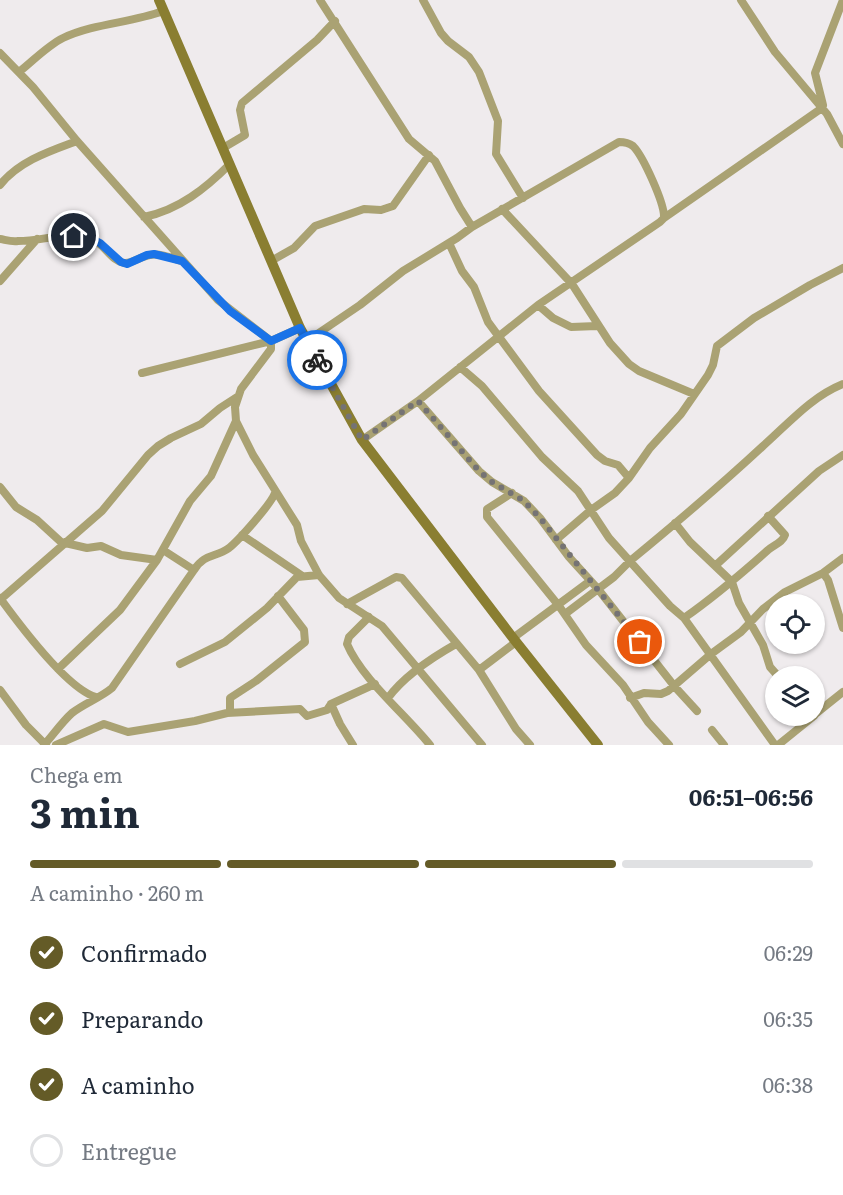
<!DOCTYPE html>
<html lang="pt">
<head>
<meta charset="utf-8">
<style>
	:root { --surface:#fff; --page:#f2f2f3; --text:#1f2937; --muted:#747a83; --line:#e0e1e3; --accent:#645b27 }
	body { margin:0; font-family:Literata,serif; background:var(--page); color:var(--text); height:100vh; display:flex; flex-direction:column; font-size:22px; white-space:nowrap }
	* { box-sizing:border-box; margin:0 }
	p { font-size:20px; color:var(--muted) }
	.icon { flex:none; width:33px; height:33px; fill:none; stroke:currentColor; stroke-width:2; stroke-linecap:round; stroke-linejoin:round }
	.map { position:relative; height:745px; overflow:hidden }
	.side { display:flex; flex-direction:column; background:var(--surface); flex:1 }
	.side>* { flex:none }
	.fabs { position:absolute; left:765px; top:594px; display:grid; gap:12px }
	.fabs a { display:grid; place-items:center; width:60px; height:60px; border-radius:50%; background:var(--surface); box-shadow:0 2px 4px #0004; font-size:30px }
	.pin { position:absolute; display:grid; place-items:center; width:51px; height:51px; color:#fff; margin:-26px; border:3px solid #fff; border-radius:50%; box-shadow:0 2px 6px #0007 }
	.courier { position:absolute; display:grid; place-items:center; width:60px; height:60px; margin:-30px; border:4px solid #1a73e8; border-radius:50%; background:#fff; color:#222; box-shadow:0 2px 8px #0007 }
	.headline em { font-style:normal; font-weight:700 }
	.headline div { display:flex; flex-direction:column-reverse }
	.headline { display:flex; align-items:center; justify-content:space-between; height:102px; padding:0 30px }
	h1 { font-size:39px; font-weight:700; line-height:45px }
	.bar { display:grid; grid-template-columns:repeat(4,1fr); gap:9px 6px; align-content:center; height:72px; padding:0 30px }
	.bar i { height:8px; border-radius:4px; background:var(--line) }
	.bar .selected { background:var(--accent) }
	.bar p { grid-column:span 4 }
	ol { padding:0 30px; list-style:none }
	li { display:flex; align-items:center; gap:18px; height:66px }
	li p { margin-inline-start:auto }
	li .icon { padding:6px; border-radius:50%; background:var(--accent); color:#fff; stroke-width:4 }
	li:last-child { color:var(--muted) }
	li i { width:33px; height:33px; border:3px solid var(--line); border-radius:50% }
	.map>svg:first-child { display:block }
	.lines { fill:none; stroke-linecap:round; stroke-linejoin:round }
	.minor { stroke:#aaa273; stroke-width:8 }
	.secondary { stroke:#8a7e31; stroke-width:10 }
	.done { stroke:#757374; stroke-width:6; stroke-dasharray:0 10.8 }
	.route { stroke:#1a73e8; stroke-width:8 }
</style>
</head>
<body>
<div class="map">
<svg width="843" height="745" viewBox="0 0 843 745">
	<rect width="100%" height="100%" fill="#efebed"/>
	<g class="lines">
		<path class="minor" d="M320 0 409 139 435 161 460 208 472 227
			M423 0 441 33 448 41 469 57 479 72 498 121 496 154 523 198
			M741 0 775 52 827 114 843 144
			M0 53 33 87 77 141 218 300 271 341V349L241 389 235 407 236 421 253 455 297 525 301 541 319 575 339 598 382 626 482 745
			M19 72C33 61 47 46 63 38 95 23 131 23 163 11
			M823 105 815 73 843 0
			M223 148 245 135 240 110 242 103 317 40 335 21
			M0 185C19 161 50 151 77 141
			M502 209 572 284 610 343 629 364 639 371 694 394
			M144 217C179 210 206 188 230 164
			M664 218 822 108
			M0 239C6 240 12 242 18 241 43 241 62 232 87 238 104 241 110 261 124 263 132 264 141 256 150 255 160 253 172 258 181 261
			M449 243 462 271 474 287 488 322 539 391 597 455 605 461 618 465 629 478
			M271 261 294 248 315 226 364 209 381 210 393 206 429 155
			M0 281 37 239
			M538 305 553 318 571 327 597 326
			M307 341 360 305 403 271 457 238 472 227 619 142C624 142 629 143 633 146 643 156 665 204 664 218L660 222 538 305 418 401 362 440
			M460 367 482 386 542 457 578 491 609 538 670 606 684 618 775 745
			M142 373 271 341 300 328
			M418 401 479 471 492 482 524 501 540 518 569 557 598 589 675 687 697 711
			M0 487 16 507 37 520 61 542 87 548 101 546 121 555 157 560
			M512 493 487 509V517L559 606 586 645 623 685 648 722 669 745
			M675 523 690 542 732 582 739 603 763 645 770 667 778 676
			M242 535 301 575
			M556 540 591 510 615 493 629 478 650 448 681 414 708 375 713 365 717 346 754 318 810 285 843 268
			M163 550 194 570C205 553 215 558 229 548 239 540 271 504 275 493
			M716 565 819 471 843 455
			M823 573 828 580 843 628
			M0 598C19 624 67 689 96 697
			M1 599 102 511 148 455 158 446 171 438 201 424 220 408 237 397
			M347 604 396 577 402 578 479 670 516 729 530 745
			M565 614 614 577 630 561C675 524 720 486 763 446 789 423 811 397 843 384
			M369 617 349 637 347 644C362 679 405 714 430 745
			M684 618C714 597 741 574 768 550 774 545 783 542 785 535L768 516
			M513 638 590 581
			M180 664 225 642 267 608 297 577 319 575
			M58 669 120 610 157 560 190 501 211 476 236 421
			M479 670 516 642
			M0 690 26 725 46 745
			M388 698C404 676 433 657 456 644
			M630 698 644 693 661 694 668 691 711 654 741 632 763 609 785 592 823 573 843 558
			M331 704 340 724 353 745
			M230 712V698L256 681 305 642 304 630 278 596
			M814 715 843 692
			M794 716 801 726
			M712 730 724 745
			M44 745C53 735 62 722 72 713 85 703 100 698 112 688L194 570
			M56 745 104 724 128 732 195 721 227 713 300 709 307 716 327 710 331 704 375 684
			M778 745 814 716"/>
		<path class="secondary" d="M159 0 300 328 362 440 513 638 598 745"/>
	</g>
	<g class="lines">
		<path class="done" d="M317 360 362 440 418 401 479 471 492 482 524 501 540 518 640 642"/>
		<path class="route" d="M74 236 90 238 100 243 121 262 127 264 147 255 154 254 182 261 230 311 271 341 300 328 317 360"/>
	</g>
</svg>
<div class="fabs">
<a><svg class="icon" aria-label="locate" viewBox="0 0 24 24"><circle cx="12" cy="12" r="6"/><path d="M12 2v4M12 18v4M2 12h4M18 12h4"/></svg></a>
<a><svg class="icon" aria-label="layers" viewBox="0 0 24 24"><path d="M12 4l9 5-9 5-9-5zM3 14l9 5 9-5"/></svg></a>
</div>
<div class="pin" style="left:640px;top:642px;background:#ea580c"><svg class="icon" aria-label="bag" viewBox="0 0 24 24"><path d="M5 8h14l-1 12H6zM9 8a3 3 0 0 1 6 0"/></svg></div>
<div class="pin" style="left:74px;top:236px;background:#1f2937"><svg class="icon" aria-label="home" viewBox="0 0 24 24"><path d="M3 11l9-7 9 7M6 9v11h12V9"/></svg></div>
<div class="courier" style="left:317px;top:360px"><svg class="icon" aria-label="bike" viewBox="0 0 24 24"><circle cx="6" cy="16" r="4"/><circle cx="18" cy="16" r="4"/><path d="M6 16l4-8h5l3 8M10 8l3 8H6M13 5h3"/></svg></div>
</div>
<section class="side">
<div class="headline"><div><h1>3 min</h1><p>Chega em</p></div><em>06:51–06:56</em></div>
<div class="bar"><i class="selected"></i><i class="selected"></i><i class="selected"></i><i></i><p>A caminho · 260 m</p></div>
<ol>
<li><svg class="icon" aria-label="check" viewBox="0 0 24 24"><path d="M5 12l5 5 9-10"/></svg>Confirmado<p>06:29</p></li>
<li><svg class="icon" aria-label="check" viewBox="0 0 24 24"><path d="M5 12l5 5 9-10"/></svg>Preparando<p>06:35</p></li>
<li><svg class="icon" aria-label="check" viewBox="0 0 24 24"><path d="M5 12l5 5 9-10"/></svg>A caminho<p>06:38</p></li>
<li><i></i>Entregue</li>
</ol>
</section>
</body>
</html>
